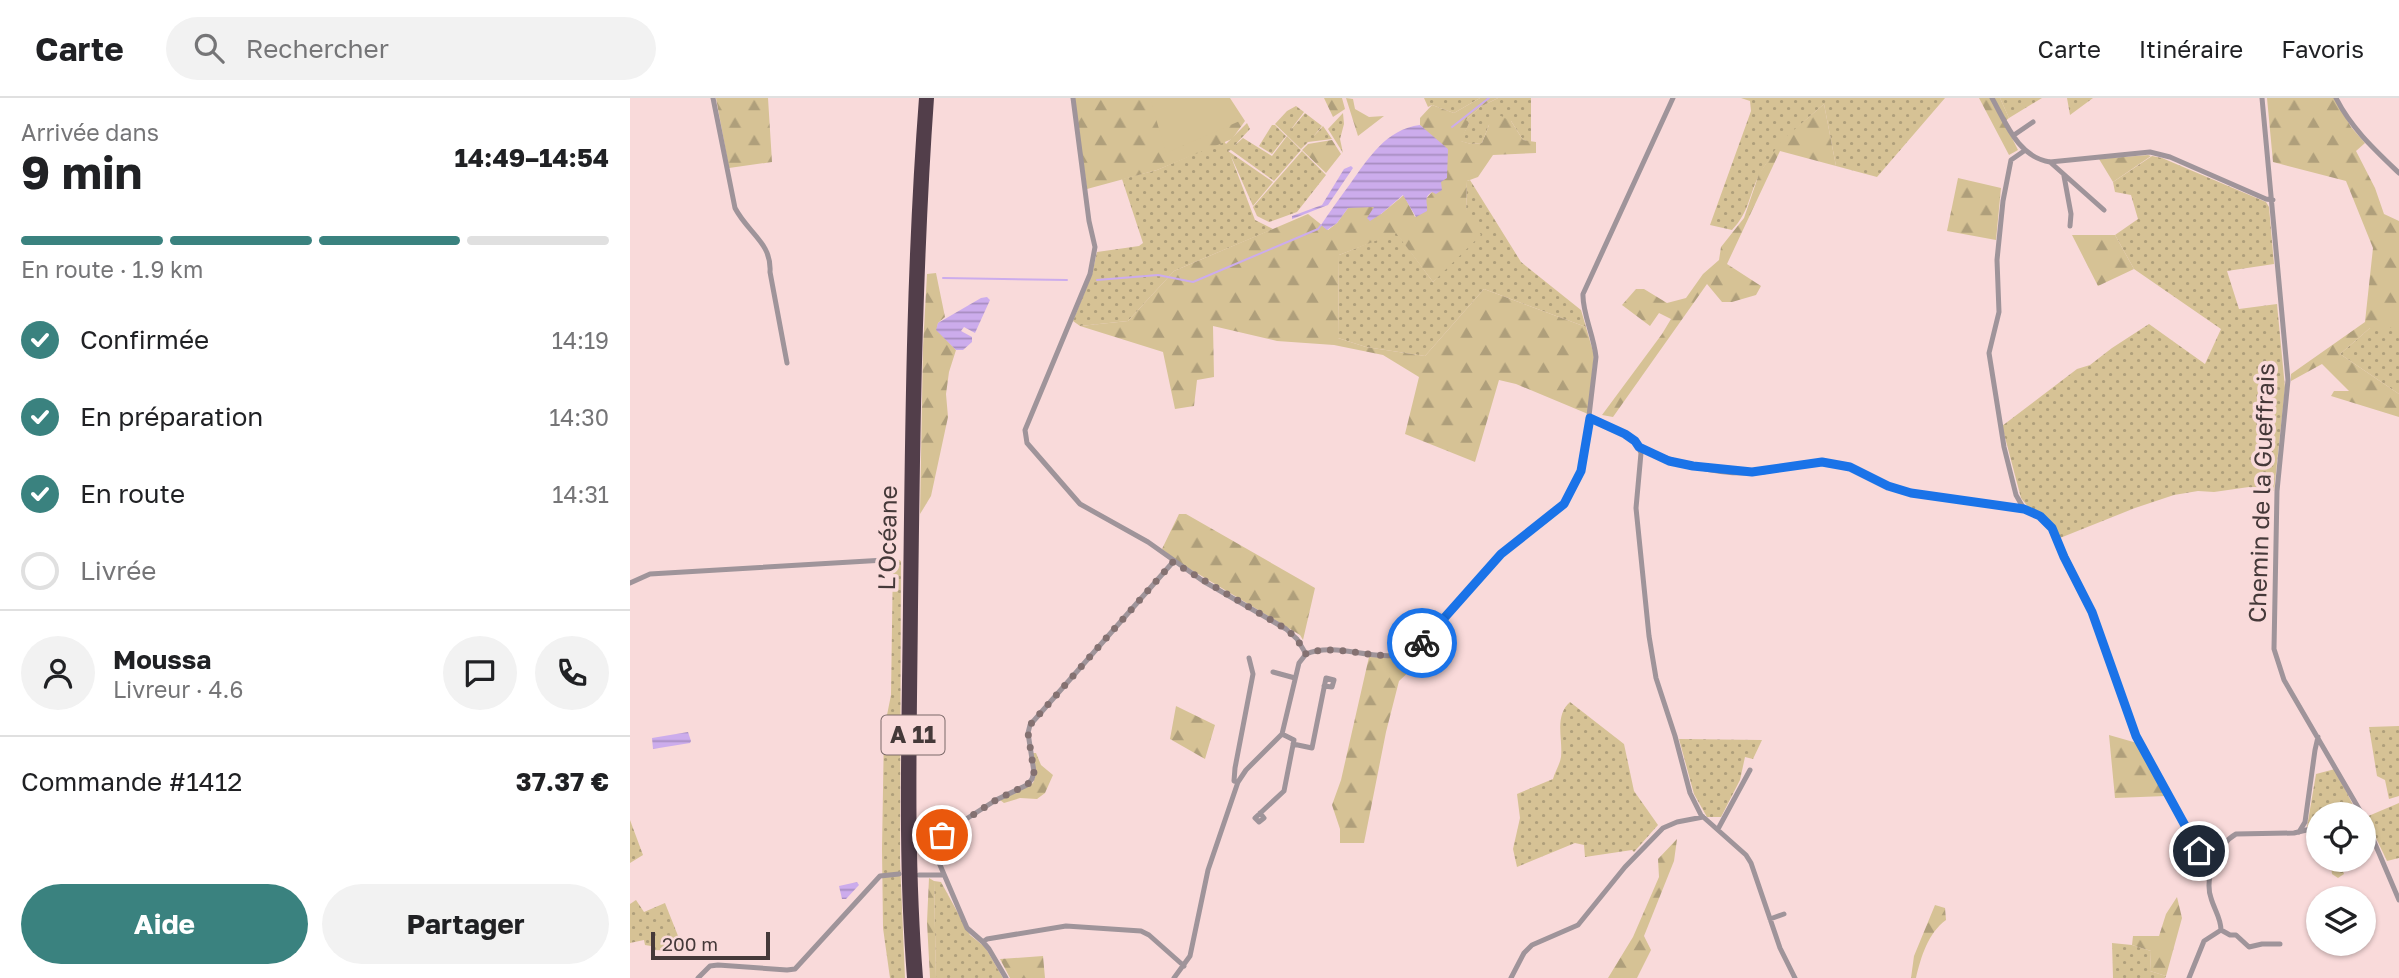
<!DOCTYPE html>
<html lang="fr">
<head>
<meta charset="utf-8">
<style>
	:root { --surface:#fff; --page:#f2f2f2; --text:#202124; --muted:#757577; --line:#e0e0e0; --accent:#3a827f }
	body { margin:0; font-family:"Golos Text",sans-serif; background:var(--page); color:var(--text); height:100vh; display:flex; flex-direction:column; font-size:26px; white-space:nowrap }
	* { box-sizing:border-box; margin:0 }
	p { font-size:23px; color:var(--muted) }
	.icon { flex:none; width:38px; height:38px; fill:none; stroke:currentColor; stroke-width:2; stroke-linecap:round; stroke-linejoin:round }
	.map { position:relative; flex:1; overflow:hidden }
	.side { display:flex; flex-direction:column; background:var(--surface); width:630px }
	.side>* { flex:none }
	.buttons { position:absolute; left:1676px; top:704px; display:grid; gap:14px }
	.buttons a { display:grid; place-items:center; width:70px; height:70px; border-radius:50%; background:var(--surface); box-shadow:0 2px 5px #0004; font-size:35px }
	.scale { position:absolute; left:21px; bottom:18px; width:119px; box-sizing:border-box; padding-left:7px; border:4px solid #453939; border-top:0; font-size:19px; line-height:24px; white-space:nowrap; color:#453939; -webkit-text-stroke:5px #f9dada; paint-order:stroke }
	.pin { position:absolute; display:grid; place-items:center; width:60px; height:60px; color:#fff; margin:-30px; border:4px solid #fff; border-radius:50%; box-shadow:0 2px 7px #0007 }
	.courier { position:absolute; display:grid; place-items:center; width:70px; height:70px; margin:-35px; border:5px solid #1a73e8; border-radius:50%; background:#fff; color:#222; box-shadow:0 2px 9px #0007 }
	.summary em { font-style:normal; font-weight:700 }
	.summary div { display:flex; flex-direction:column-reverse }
	.summary { display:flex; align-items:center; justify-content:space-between; height:119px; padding:0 21px }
	h1 { font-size:46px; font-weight:700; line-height:52px }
	.bar { display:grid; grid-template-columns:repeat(4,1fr); gap:10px 7px; align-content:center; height:84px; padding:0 21px }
	.bar i { height:9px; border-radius:5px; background:var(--line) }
	.bar .on { background:var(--accent) }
	.bar p { grid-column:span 4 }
	.line { display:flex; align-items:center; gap:18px; padding:0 21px; border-top:2px solid var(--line) }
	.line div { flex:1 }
	.round { display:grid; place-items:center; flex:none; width:74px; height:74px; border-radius:37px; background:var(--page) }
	ol { padding:0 21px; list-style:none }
	li { display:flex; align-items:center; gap:21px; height:77px }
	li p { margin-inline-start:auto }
	li .icon { padding:7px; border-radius:50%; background:var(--accent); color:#fff; stroke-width:4 }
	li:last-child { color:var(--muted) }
	li i { width:38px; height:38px; border:4px solid var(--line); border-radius:50% }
	.action { display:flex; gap:14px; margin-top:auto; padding:14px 21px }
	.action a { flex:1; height:80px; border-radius:42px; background:var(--accent); color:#fff; font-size:28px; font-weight:700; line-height:80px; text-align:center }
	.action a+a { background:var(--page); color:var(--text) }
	header { display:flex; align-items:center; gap:42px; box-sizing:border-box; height:98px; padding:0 35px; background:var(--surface); border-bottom:2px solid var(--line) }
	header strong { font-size:33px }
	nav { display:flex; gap:38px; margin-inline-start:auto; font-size:24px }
	.search { width:490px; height:63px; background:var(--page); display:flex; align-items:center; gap:18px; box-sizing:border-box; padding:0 24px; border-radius:38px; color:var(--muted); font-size:26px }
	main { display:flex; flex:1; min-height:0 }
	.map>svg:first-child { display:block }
	.grass { fill:url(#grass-dots) }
	.forest { fill:url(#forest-firs) }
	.park { fill:#d6c295 }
	.water { fill:url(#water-rules) }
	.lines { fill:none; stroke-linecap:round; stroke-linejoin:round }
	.stream { stroke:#ccacec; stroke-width:2 }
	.minor { stroke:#9f949a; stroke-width:5 }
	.highway { stroke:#523e4a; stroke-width:8 }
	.done { stroke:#847171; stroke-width:7; stroke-dasharray:0 12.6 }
	.route { stroke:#1a73e8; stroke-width:9 }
	.labels { text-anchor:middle; stroke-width:7; stroke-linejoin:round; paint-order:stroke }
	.shield { fill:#f9dada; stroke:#7b6969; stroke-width:2 }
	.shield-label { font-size:23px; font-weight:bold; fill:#453939 }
	.street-label { font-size:24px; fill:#453939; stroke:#f9dada }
</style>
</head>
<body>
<header>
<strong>Carte</strong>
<div class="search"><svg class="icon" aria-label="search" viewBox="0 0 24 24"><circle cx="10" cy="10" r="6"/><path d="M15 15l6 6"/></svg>Rechercher</div>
<nav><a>Carte</a><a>Itinéraire</a><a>Favoris</a></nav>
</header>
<main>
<section class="side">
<div class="summary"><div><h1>9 min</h1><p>Arrivée dans</p></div><em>14:49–14:54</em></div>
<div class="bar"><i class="on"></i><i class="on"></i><i class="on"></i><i></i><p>En route · 1.9 km</p></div>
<ol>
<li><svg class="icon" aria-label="check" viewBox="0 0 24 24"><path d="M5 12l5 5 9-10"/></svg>Confirmée<p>14:19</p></li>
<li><svg class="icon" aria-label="check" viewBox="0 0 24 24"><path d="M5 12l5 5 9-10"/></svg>En préparation<p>14:30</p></li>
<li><svg class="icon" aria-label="check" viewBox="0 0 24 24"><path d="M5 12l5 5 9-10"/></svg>En route<p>14:31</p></li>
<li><i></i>Livrée</li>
</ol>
<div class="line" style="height:126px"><a class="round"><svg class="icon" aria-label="person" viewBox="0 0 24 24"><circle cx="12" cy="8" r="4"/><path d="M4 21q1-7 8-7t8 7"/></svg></a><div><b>Moussa</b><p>Livreur · 4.6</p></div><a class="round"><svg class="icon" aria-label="chat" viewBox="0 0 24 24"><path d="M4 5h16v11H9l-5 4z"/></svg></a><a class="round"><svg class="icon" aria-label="phone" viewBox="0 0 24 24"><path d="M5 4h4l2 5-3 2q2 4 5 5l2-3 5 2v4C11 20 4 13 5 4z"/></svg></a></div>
<div class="line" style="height:91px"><div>Commande #1412</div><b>37.37 €</b></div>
<div class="action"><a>Aide</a><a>Partager</a></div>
</section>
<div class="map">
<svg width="1769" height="880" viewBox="0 0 1769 880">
	<defs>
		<pattern id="grass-dots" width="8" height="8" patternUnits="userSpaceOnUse" patternTransform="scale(1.75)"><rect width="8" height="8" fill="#d6c295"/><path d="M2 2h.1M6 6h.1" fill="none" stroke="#af9f7b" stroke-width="1.8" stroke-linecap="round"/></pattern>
		<pattern id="forest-firs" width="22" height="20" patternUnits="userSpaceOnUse" patternTransform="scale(1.75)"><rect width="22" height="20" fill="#d6c295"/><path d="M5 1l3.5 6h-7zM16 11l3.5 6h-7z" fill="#af9f7b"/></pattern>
		<pattern id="water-rules" width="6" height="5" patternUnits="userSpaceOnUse" patternTransform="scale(1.75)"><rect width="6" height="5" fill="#ccacec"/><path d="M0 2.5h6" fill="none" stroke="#a78dc0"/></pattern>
	</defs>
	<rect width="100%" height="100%" fill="#f9dada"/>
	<path class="grass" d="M794 0H850L824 15 802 7 798 9Z
		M868 0H901V44L893 42 881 23 859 27 852 45 841 46 830 43 839 25 835 23 850 9Z
		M1111 0H1315L1247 79 1206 68 1194 6C1169 28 1148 45 1131 74 1118 96 1121 112 1102 132L1080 127 1121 13 1120 3Z
		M1370 0H1412L1379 20Z
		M1437 0H1463L1440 17Z
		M666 8 674 14 659 34 675 15 692 28 683 39 693 28 702 41 678 44 671 51 645 26 657 13Z
		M713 15 714 26 710 41 713 55 698 31Z
		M617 25 620 31 604 48 613 40 642 58 657 38 671 52 644 83 601 52 598 53 643 84 623 108 600 56 625 122 643 131 544 173 498 223 450 228 443 223 462 176 467 154 509 148 513 145 492 81 527 72 594 43 596 46Z
		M642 27H645L656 38 642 56 629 48Z
		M672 53 696 77 667 114 639 124 627 118 623 109Z
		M1522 58 1532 60 1636 104 1639 109 1644 166 1597 173 1609 211 1647 206 1655 290 1644 393 1619 389 1584 394 1568 393 1544 397 1505 410 1430 440 1418 420 1399 410 1391 400 1372 328 1447 271 1460 267 1482 250 1519 226 1575 266 1591 231 1504 171 1485 137 1508 121 1501 97 1485 94 1483 84Z
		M840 82 891 164 951 212 956 229 854 191 795 258 736 249 708 240 709 157 766 134 803 184 811 175 836 113 837 83Z
		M1740 230H1769V296L1710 256Z
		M263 459 271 463 270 763 275 880H260L253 830 252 751 254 632 261 597Z
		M940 604 994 646 1004 693 1028 727 1004 754 1002 752 955 759 954 747 945 745 887 769 883 751 890 720 887 696 923 681C925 674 930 666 931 659 933 640 924 618 940 604Z
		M1769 628V698L1759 701 1755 682 1747 678 1739 629Z
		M1049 641 1132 642 1123 661 1115 659 1110 682 1091 719H1077L1064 696Z
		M1705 671 1726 713 1717 716H1689V726L1677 729 1686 676Z
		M1769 705V760L1757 763 1736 719Z
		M0 722 13 757 0 765Z
		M1700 761H1716L1710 763 1714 776 1708 780 1702 776Z
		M304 783 311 784 340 837 355 849 373 880H306Z
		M6 802 14 814 35 805 54 853 22 852 21 848 15 847 14 842 0 845V806Z
		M1482 845 1502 847 1521 853 1520 873 1536 878 1535 880H1483Z"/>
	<path class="forest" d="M86 0H138L142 64 99 70Z
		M444 0H600L615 23 602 41 527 72 457 91Z
		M694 0H712L715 11 703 19Z
		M716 0 723 1 725 11 739 19 754 18 728 38Z
		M850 0H868L850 9 836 22 839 25 831 43 841 46 852 45 859 27 869 17 881 23 893 42 906 44V55L863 57 848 79 837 83 836 113 851 137 803 184 766 135 709 157 708 240 736 249 795 258 854 191 956 229 964 257 958 316 886 286 869 282 845 364 775 336 789 279 753 257 704 247 647 243 583 228 584 279 567 282 564 308 545 311 533 254 450 228 498 223 544 173 678 116 698 132 707 125 718 110 745 108 751 116 774 97 785 119 797 110 795 102 802 94 799 36 790 27V20L802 7 824 15Z
		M1349 0H1370L1379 20 1374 24 1388 52 1379 57Z
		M1637 0H1705L1721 29 1735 45 1726 53 1745 90 1754 116 1769 123V230H1740L1710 256 1769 296V319L1701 298 1704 293H1719L1692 266 1661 283V276L1735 224 1743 150 1716 83 1643 64Z
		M1194 6 1206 68 1150 53 1097 166 1131 188 1126 197 1102 204H1092L1077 186 983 319 972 317 1032 236 1041 221 1029 215 1020 228 992 207 1006 191H1014L1037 205 1056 200 1073 176 1089 162 1091 149 1114 120 1129 76 1151 43Z
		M702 42 711 56 696 75 672 52 678 46Z
		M1518 57 1521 58 1483 84 1469 61Z
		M1328 80 1371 90 1366 142 1317 133Z
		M1442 137H1485L1504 171 1468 188Z
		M306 175 315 219 308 225 307 232 326 252 319 274 316 296 318 319 301 398 290 416 293 249 297 176Z
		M549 416H556L685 490 673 542 670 537 550 465 532 451Z
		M739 559 779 560 783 570 769 583 756 634 734 745H710V731L702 707 711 682Z
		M546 608 585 627 575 661 540 641Z
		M1479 637 1507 645 1536 698 1485 700Z
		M403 655H406L411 667 423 677 415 695 407 701 390 700 374 705 370 702 403 685 406 676Z
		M1047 741 1044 763 1014 838 1021 852 1007 880H978L1003 839 1029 779 1028 761Z
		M299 780 304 783 306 880H300L297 824Z
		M1547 799 1552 820 1536 878 1520 873 1521 853 1502 847 1503 838H1529L1536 816Z
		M1305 807 1315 810 1316 822C1298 835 1291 859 1286 880H1281L1284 858Z
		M413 858 415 880H380L370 861Z"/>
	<path class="park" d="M520 0H597L612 22 536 55Z"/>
	<path class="water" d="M790 27 818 51 817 80 811 84 812 92 806 96 802 94C793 99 798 105 797 113L786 119 773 97 751 116 740 123 737 120 744 109 718 110 707 125 697 132 691 127C700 113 710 100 720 86 738 61 756 31 790 27Z
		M721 68 723 70 698 107 662 121V118L692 107 714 71Z
		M357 199 360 202 345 235 334 229 331 233 342 239V244L333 252H326L306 232 308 225 351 200Z
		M58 634 61 643 60 645 23 651 22 640Z
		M227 784 229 787 216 801H212L209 788Z"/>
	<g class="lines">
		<path class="stream" d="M822 29 859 0
			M313 180 437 182
			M467 182 528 177 563 184 688 131 691 127"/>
		<path class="minor" d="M83 0 105 110C118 135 142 145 140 174L157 265
			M443 0 459 123 465 149 460 176 395 332 397 345 450 406 518 444 573 483 656 531 667 541 676 556
			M1362 0C1376 25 1388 59 1420 64L1520 54 1540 59 1636 101 1643 102
			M1632 0 1658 282 1647 393 1644 551 1654 582 1732 716
			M1706 0C1721 30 1745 52 1769 75
			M1384 37 1403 24
			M1394 53 1381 62 1373 103 1367 162 1369 214 1359 255 1374 349 1386 397 1394 411
			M1420 64 1474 112
			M1434 78 1441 116 1440 128
			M960 320 995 336 1005 343 1011 355 1006 410 1019 538 1026 580 1045 638 1060 695 1071 717 1116 757 1121 765 1150 850 1165 880
			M1009 349C1047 366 1091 379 1133 374 1154 371 1175 362 1196 364 1227 368 1251 388 1281 395 1318 404 1400 400 1422 430L1462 514 1506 638 1576 768 1582 772
			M543 464 400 627 398 635 404 674 402 681 397 687 366 702 311 737 307 741 304 753 337 830 353 844 357 841 436 828 511 833 519 837 554 868
			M0 485 20 476 255 462
			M676 556C707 543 745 565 777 555 798 548 849 478 869 458 889 438 918 426 935 404 945 391 950 375 954 360L966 259C964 238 952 214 953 196L1043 0
			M643 574 665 580
			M663 646 682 650 696 580 704 582 702 589 694 588
			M608 684 604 683 605 670 623 576 619 560
			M630 715 634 720 629 724 625 720 654 693 664 642 652 636
			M1734 720 1769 802
			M1088 731 1120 672
			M1669 734 1675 724 1685 652 1688 639
			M289 777H313
			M1140 821 1154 816
			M1591 832 1600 837H1606L1619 849 1632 846H1650
			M353 844 359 851 376 880
			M68 880 80 868 88 867 157 872 165 871 250 778 269 776
			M544 880 560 858 578 772 608 684 616 672 652 636 669 565 676 556
			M881 880 894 855 902 847 948 827 995 769 1033 730 1047 724 1073 719
			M1559 880 1574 843 1591 832C1591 820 1584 811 1581 800 1574 780 1588 746 1606 736L1664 735 1689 729"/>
		<path class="highway" d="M281 880C271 755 276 629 277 504 279 336 280 168 293 0
			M289 880C279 757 283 632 284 509 286 339 288 169 300 0"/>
	</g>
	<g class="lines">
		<path class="done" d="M312 737 366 702 397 687 402 681 404 674 398 635 400 627 543 464 656 531 667 541 676 556C711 541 761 574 792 545"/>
		<path class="route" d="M792 545 871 456 934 406 951 373 960 320 995 336 1005 343 1009 349 1039 363 1063 368 1122 374 1192 364 1220 369 1258 388 1281 395 1394 411 1410 418 1422 430 1434 459 1462 514 1506 638 1569 753"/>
	</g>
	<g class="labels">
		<rect class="shield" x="251.5" y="617.5" width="63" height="39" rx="5"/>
		<g class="shield-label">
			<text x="283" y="645">A 11</text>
		</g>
		<g class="street-label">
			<text transform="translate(1632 395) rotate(-88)" y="8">Chemin de la Gueffrais</text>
			<text transform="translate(258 440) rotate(-89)" y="8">L’Océane</text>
		</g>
	</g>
</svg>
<div class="buttons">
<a><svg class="icon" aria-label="locate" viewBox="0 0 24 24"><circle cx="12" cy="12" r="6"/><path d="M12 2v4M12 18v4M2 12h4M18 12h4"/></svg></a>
<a><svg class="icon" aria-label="layers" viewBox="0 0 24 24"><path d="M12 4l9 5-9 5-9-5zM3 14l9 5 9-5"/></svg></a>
</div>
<div class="scale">200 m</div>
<div class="pin" style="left:312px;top:737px;background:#ea580c"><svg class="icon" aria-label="bag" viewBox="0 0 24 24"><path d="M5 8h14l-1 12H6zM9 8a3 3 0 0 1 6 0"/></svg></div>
<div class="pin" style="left:1569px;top:753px;background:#1f2937"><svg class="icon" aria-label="home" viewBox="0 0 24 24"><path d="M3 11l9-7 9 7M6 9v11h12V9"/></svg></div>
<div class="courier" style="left:792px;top:545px"><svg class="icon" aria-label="bike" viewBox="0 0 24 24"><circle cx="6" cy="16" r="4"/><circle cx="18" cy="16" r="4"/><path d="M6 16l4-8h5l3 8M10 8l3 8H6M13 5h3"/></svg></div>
</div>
</main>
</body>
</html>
